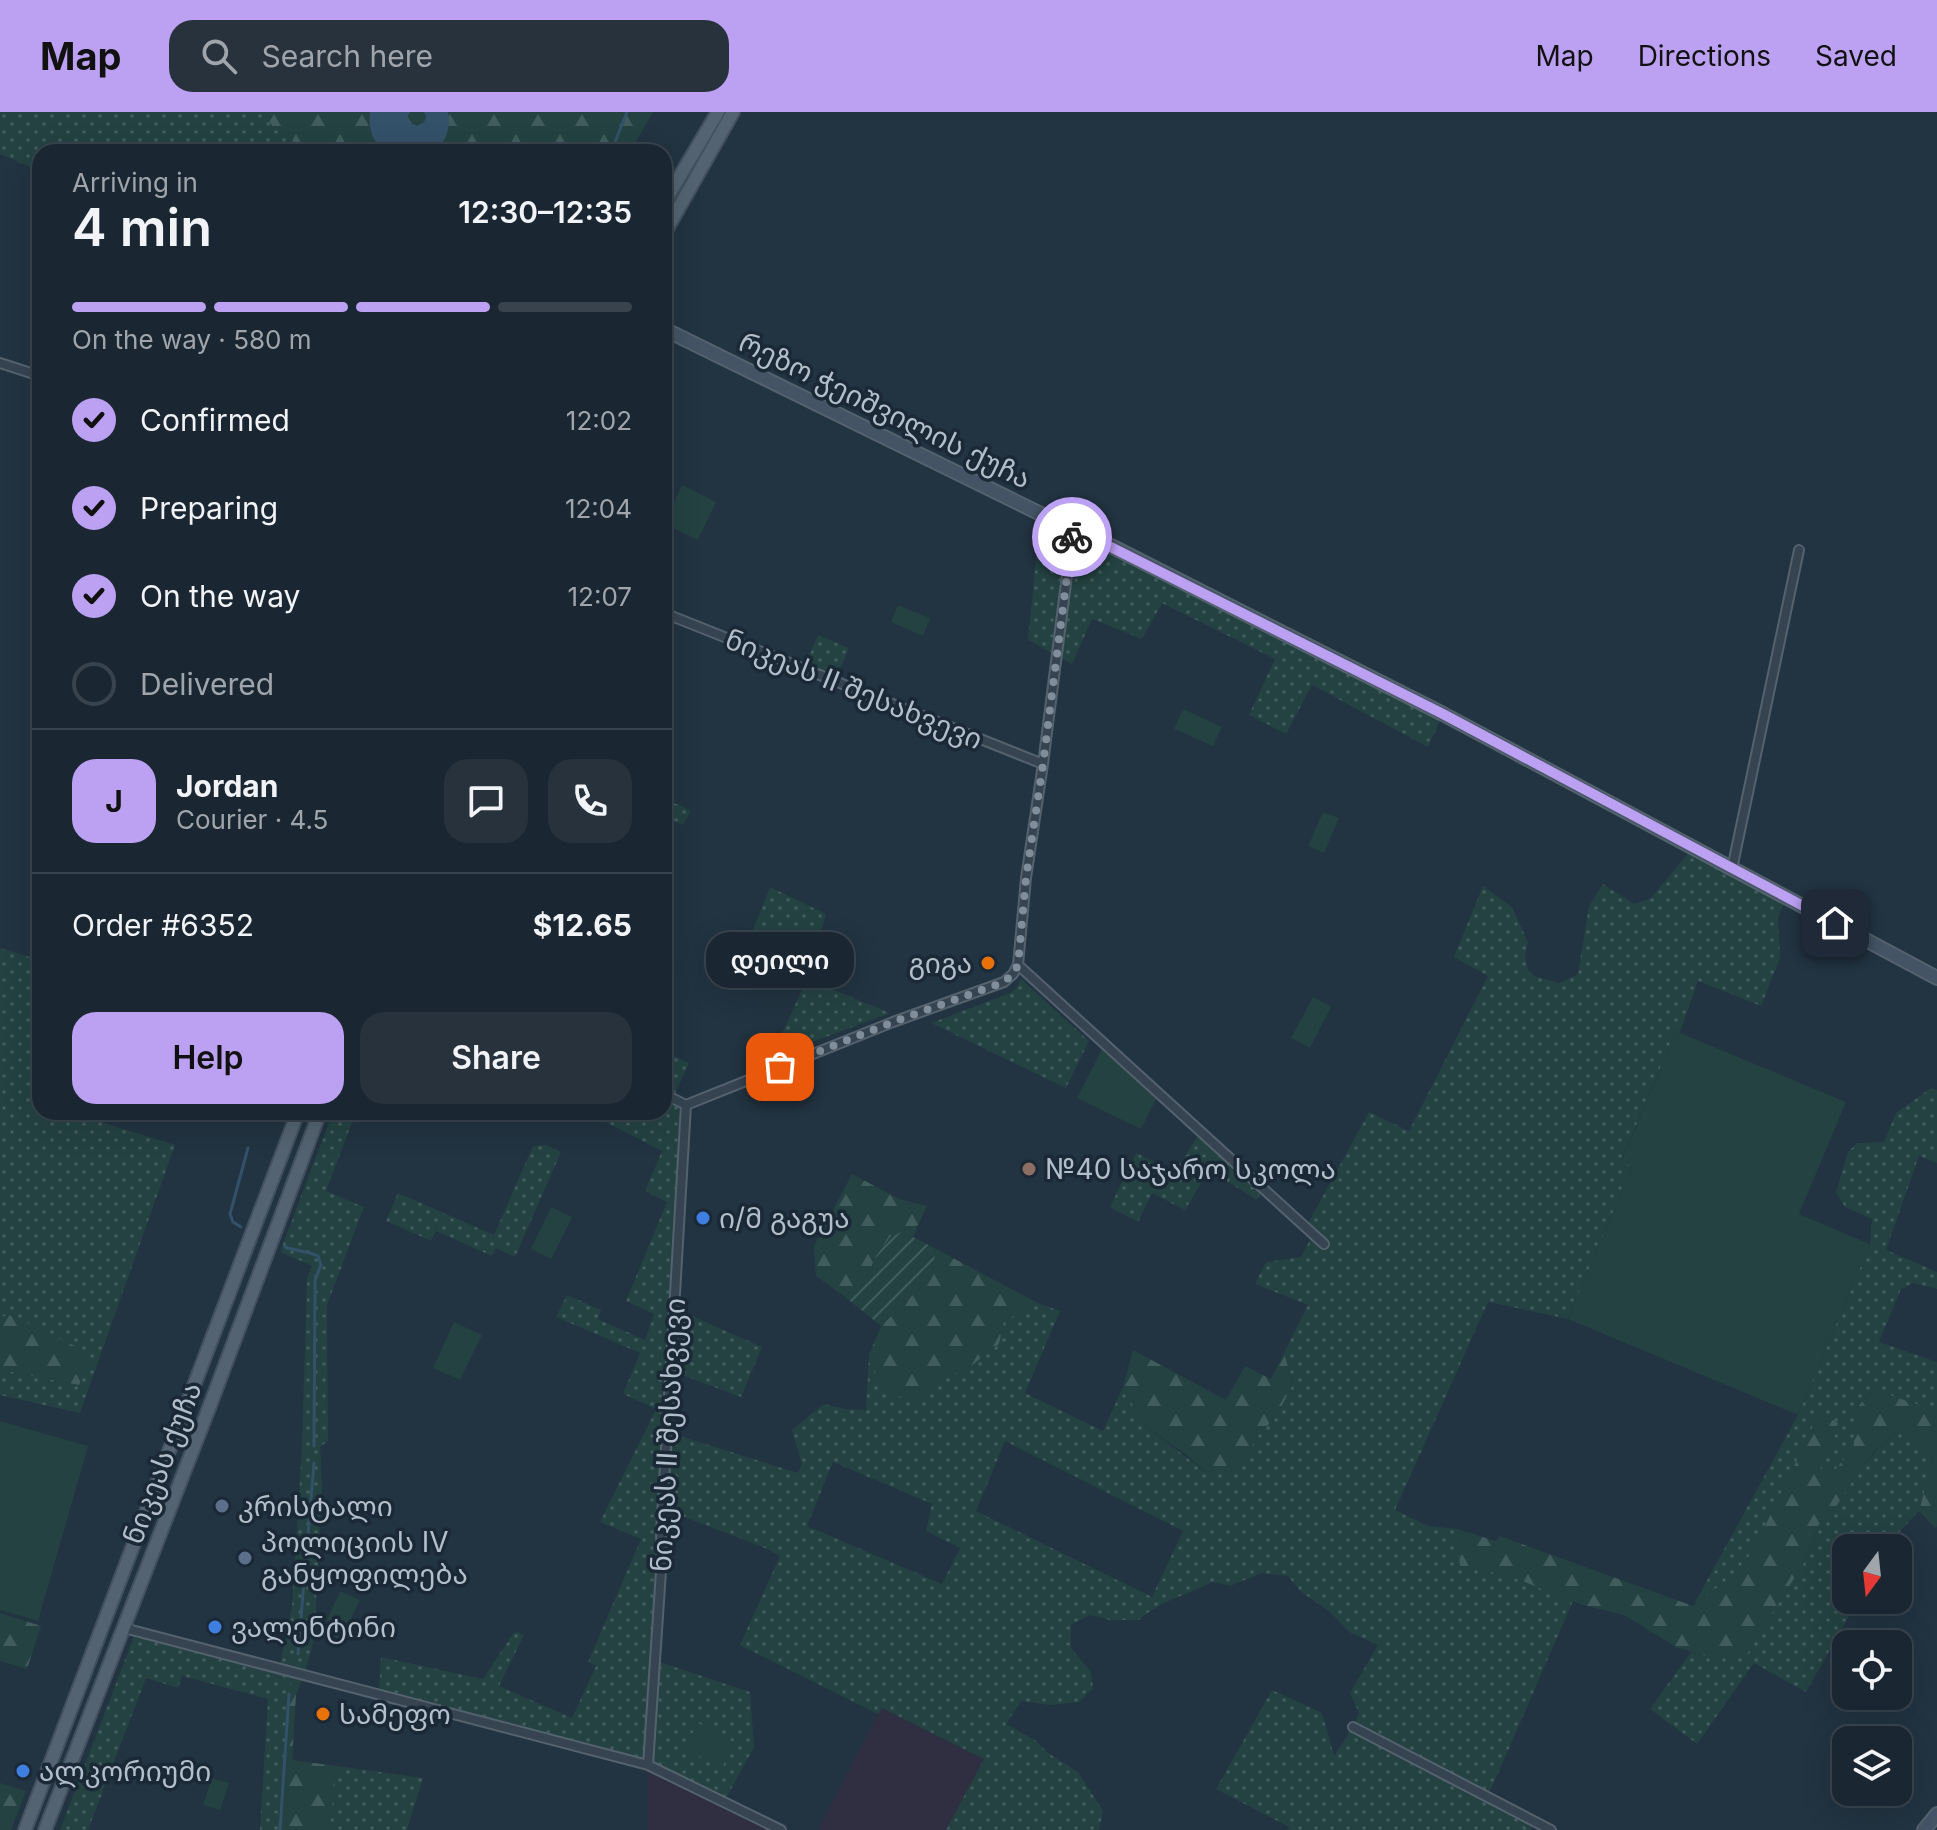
<!DOCTYPE html>
<html lang="en">
<head>
<meta charset="utf-8">
<style>
	:root { --surface:#1a2631; --page:#27323d; --text:#f1f3f6; --muted:#9fa5ab; --line:#38434d; --accent:#bca0f2 }
	body { margin:0; font-family:Inter,"Noto Sans Georgian",sans-serif; background:var(--page); color:var(--text); height:100vh; display:flex; flex-direction:column; font-size:30px; white-space:nowrap }
	* { box-sizing:border-box; margin:0 }
	p { font-size:26px; color:var(--muted) }
	.icon { flex:none; width:44px; height:44px; fill:none; stroke:currentColor; stroke-width:2; stroke-linecap:round; stroke-linejoin:round }
	.map { position:relative; flex:1; overflow:hidden }
	.drawer { position:absolute; left:32px; top:32px; width:640px; height:976px; display:flex; flex-direction:column; background:var(--surface); border-radius:24px; box-shadow:0 8px 32px #0002,0 0 0 2px var(--line) }
	.drawer>* { flex:none }
	.needle { width:52px; rotate:195deg }
	.controls { position:absolute; left:1832px; top:1422px; display:grid; gap:16px }
	.controls a { display:grid; place-items:center; width:80px; height:80px; border-radius:16px; background:var(--surface); box-shadow:0 8px 32px #0002,0 0 0 2px var(--line); font-size:40px }
	.pin { position:absolute; display:grid; place-items:center; width:68px; height:68px; color:#fff; margin:-34px; border-radius:16px; box-shadow:0 4px 12px #0006 }
	.courier { position:absolute; display:grid; place-items:center; width:80px; height:80px; margin:-40px; border:6px solid #bca0f2; border-radius:50%; background:#fff; color:#222; box-shadow:0 2px 10px #0007 }
	.bubble { position:absolute; height:56px; border-radius:24px; background:var(--surface); box-shadow:0 8px 32px #0002,0 0 0 2px var(--line); font-size:26px; font-weight:600; line-height:56px; text-align:center }
	.headline em { font-style:normal; font-weight:600 }
	.headline div { display:flex; flex-direction:column-reverse }
	.headline { display:flex; align-items:center; justify-content:space-between; height:136px; padding:0 40px }
	h1 { font-size:52px; font-weight:600; line-height:60px }
	.bar { display:grid; grid-template-columns:repeat(4,1fr); gap:12px 8px; align-content:center; height:96px; padding:0 40px }
	.bar i { height:10px; border-radius:6px; background:var(--line) }
	.bar .current { background:var(--accent) }
	.bar p { grid-column:span 4 }
	.line { display:flex; align-items:center; gap:20px; padding:0 40px; border-top:2px solid var(--line) }
	.line div { flex:1 }
	.round { display:grid; place-items:center; flex:none; width:84px; height:84px; border-radius:24px; background:var(--page) }
	ol { padding:0 40px; list-style:none }
	li { display:flex; align-items:center; gap:24px; height:88px }
	li p { margin-inline-start:auto }
	li .icon { padding:8px; border-radius:50%; background:var(--accent); color:#111; stroke-width:4 }
	li:last-child { color:var(--muted) }
	li i { width:44px; height:44px; border:4px solid var(--line); border-radius:50% }
	.button { display:flex; gap:16px; margin-top:auto; padding:16px 40px }
	.button a { flex:1; height:92px; border-radius:24px; background:var(--accent); color:#111; font-size:32px; font-weight:600; line-height:92px; text-align:center }
	.button a+a { background:var(--page); color:var(--text) }
	header { display:flex; align-items:center; gap:48px; box-sizing:border-box; height:112px; padding:0 40px; background:var(--accent); color:#111 }
	header strong { font-size:38px }
	nav { display:flex; gap:44px; margin-inline-start:auto; font-size:28px }
	.search { width:560px; height:72px; background:var(--page); display:flex; align-items:center; gap:20px; box-sizing:border-box; padding:0 28px; border-radius:24px; color:var(--muted); font-size:30px }
	.map>svg:first-child { display:block }
	.medical { fill:#2f2f41 }
	.grass { fill:url(#grass-dots); fill-rule:evenodd }
	.forest { fill:url(#forest-firs) }
	.park { fill:#244242 }
	.garden { fill:url(#garden-furrows) }
	.water { fill:#34516a }
	.lines { fill:none; stroke-linecap:round; stroke-linejoin:round }
	.stream { stroke:#34516a; stroke-width:3 }
	.street-casing { stroke:#54626e; stroke-width:12 }
	.secondary-casing { stroke:#54626e; stroke-width:16 }
	.primary-casing { stroke:#42505d; stroke-width:16 }
	.street { stroke:#364451; stroke-width:8 }
	.secondary { stroke:#445464; stroke-width:12 }
	.primary { stroke:#546371; stroke-width:12 }
	.done { stroke:#808e9b; stroke-width:8; stroke-dasharray:0 14.4 }
	.route { stroke:#bca0f2; stroke-width:10 }
	.food-dot { fill:#e8710a; stroke:#1b2936; stroke-width:3 }
	.education-dot { fill:#8d6e63; stroke:#1b2936; stroke-width:3 }
	.shop-dot { fill:#3f7fe0; stroke:#1b2936; stroke-width:3 }
	.service-dot { fill:#5c6f8a; stroke:#1b2936; stroke-width:3 }
	.labels { text-anchor:middle; stroke-width:7; stroke-linejoin:round; paint-order:stroke }
	.street-label { font-size:28px; fill:#b2bfcb; stroke:#1b2936 }
	.poi-label { font-size:28px; fill:#b2bfcb; stroke:#1b2936; text-anchor:start }
</style>
</head>
<body>
<header>
<strong>Map</strong>
<div class="search"><svg class="icon" aria-label="search" viewBox="0 0 24 24"><circle cx="10" cy="10" r="6"/><path d="M15 15l6 6"/></svg>Search here</div>
<nav><a>Map</a><a>Directions</a><a>Saved</a></nav>
</header>
<div class="map">
<svg width="1937" height="1718" viewBox="0 0 1937 1718">
	<defs>
		<pattern id="grass-dots" width="8" height="8" patternUnits="userSpaceOnUse" patternTransform="scale(2)"><rect width="8" height="8" fill="#244242"/><path d="M2 2h.1M6 6h.1" fill="none" stroke="#415c5c" stroke-width="1.8" stroke-linecap="round"/></pattern>
		<pattern id="forest-firs" width="22" height="20" patternUnits="userSpaceOnUse" patternTransform="scale(2)"><rect width="22" height="20" fill="#244242"/><path d="M5 1l3.5 6h-7zM16 11l3.5 6h-7z" fill="#415c5c"/></pattern>
		<pattern id="garden-furrows" width="10" height="10" patternUnits="userSpaceOnUse" patternTransform="scale(2)"><rect width="10" height="10" fill="#244242"/><path d="M-1 1l2-2M0 10L10 0M9 11l2-2" fill="none" stroke="#415c5c"/></pattern>
	</defs>
	<rect width="100%" height="100%" fill="#223341"/>
	<path class="medical" d="M881 1596 984 1647 946 1718H818Z
		M648 1653 781 1718H648Z"/>
	<path class="grass" d="M0 0H261L275 16 308 40H40V59L0 42Z
		M1049 406 1443 602 1428 635 1312 573 1286 622 1249 603 1275 547 1162 491 1142 527 1092 507 1072 552 1028 528 1037 437Z
		M818 523 849 536 835 569 804 556Z
		M664 686 691 699 683 713 664 704Z
		M1692 737 1787 785 1778 805 1780 846 1761 894 1698 869 1680 920 1676 919 1621 1049 1632 1055 1568 1207 1488 1190 1395 1398 1428 1414 1457 1417 1460 1454 1507 1463 1573 1489 1493 1673 1487 1683 1537 1710 1530 1718H1288L1289 1715 1216 1677 1272 1578 1322 1601 1334 1644 1353 1615 1359 1601 1350 1581 1378 1533 1349 1520 1330 1500 1300 1479 1288 1464 1262 1461 1230 1474 1212 1470C1188 1483 1159 1489 1139 1508H1110L1090 1503 1071 1513V1536L1091 1560 1093 1576 1079 1590 1050 1593 1021 1589 1006 1612 1035 1628 1048 1641 1078 1660 1103 1699 1099 1718H946L984 1647 882 1596 878 1602 740 1533 780 1444 765 1436 663 1397 654 1548 750 1580 754 1635 724 1690 648 1653 379 1583 381 1545 483 1567 515 1519 524 1523 499 1574 572 1606 596 1554 588 1550 641 1427 600 1410 656 1297 623 1282 640 1241 556 1205 567 1183 601 1198 598 1207 645 1228 654 1202 626 1189 667 1090 645 1079 662 1039 586 1000H664V939L689 951 673 986 686 993 674 1196 762 1235 741 1285 671 1259 667 1320 798 1361 802 1352 792 1318 824 1292 845 1297 866 1298 869 1243 882 1279 918 1290 943 1266 967 1257 1004 1209 1038 1191 1060 1199 1025 1281 1103 1319 1123 1275 1144 1313 1211 1364 1242 1352 1258 1323 1276 1305 1293 1272 1284 1241 1308 1193 1255 1172 1266 1150 1301 1145 1313 1122 1306 1115 1369 1000 1409 1019 1488 864 1454 845 1483 774 1512 795 1528 830 1525 843 1528 858 1534 864 1559 871 1578 862 1589 794 1603 772 1634 792 1651 786ZM1005 1329 1183 1419 1152 1485 976 1399ZM833 1350 932 1392 926 1419 960 1436 942 1472 807 1414Z
		M770 775 826 802 822 817 755 835 750 825Z
		M0 836 40 848V1000H103L101 1010 175 1033 80 1301 0 1283V1256L3 1258 79 1273 13 1203 0 1205Z
		M807 867 890 901 767 947 785 915Z
		M1021 867 1089 929 1066 976 931 911 1010 881 1017 875Z
		M1931 976 1937 978V1051L1919 1044 1886 1138 1937 1160V1177L1913 1171 1901 1177 1879 1230 1937 1250V1299L1874 1278 1859 1293 1853 1336 1831 1363 1819 1357 1831 1337 1838 1311 1820 1300 1753 1439 1734 1463 1693 1494 1798 1303 1870 1132 1872 1107 1845 1095 1836 1080 1848 1040 1857 1031 1884 1030 1896 1001Z
		M333 1000H356L326 1079 364 1095 327 1193 328 1329 320 1335 322 1376 314 1528 304 1563 289 1582 280 1718H260L268 1587 182 1564 178 1576 146 1566 88 1718H60L136 1519 279 1556 292 1494 302 1335 307 1166 312 1154 280 1140Z
		M1200 1020 1263 1076 1257 1088 1209 1058 1185 1098 1152 1081 1138 1110 1110 1095 1136 1041 1175 1060Z
		M546 1033 561 1040 515 1145 496 1136 492 1144 436 1119 431 1129 386 1109 398 1081 494 1123 533 1034Z
		M1896 1320 1912 1323 1933 1347 1919 1399 1891 1429 1887 1436H1846V1488H1858L1806 1580 1754 1551 1697 1632 1650 1597 1691 1540 1715 1547 1746 1543 1810 1441 1818 1414 1837 1393 1859 1359 1876 1339Z
		M337 1654 423 1666 407 1718H329Z"/>
	<path class="forest" d="M261 0H653L630 40H308L274 16Z
		M852 1062 899 1087 927 1094 918 1113 890 1126 876 1144 864 1172 844 1184 816 1164 814 1134Z
		M936 1137 1038 1191 1004 1209 999 1232 967 1257 943 1266 918 1290 882 1279 869 1243 881 1214 931 1165Z
		M12 1203 91 1242 79 1273 3 1258 0 1256V1205Z
		M1133 1238 1226 1288 1245 1254 1271 1267 1284 1241 1293 1272 1276 1305 1258 1323 1242 1352 1211 1364 1185 1342 1144 1313 1123 1275Z
		M1874 1278 1937 1299V1414L1935 1416 1919 1399 1933 1347 1912 1323 1896 1320 1875 1339 1859 1359 1837 1393 1818 1414 1810 1441 1746 1543 1715 1547 1676 1535 1624 1503 1583 1493 1507 1463 1460 1454 1457 1417 1496 1429 1500 1424 1693 1494 1734 1463 1753 1439 1820 1300 1838 1311 1831 1337 1820 1357 1831 1363 1853 1336 1859 1293Z
		M0 1501 41 1514 27 1557 0 1549Z
		M293 1561 304 1563 296 1583 292 1648 337 1654 329 1718H280L289 1582Z
		M0 1671 26 1679 11 1718H0Z"/>
	<path class="park" d="M682 373 716 390 698 428 664 412Z
		M898 493 930 506 923 524 891 510Z
		M1183 597 1222 615 1213 634 1174 617Z
		M1323 700 1339 706 1324 741 1308 734Z
		M1313 885 1331 895 1310 936 1291 926Z
		M1676 919 1846 990 1799 1102 1870 1132 1798 1303 1568 1207 1632 1055 1621 1050Z
		M1102 937 1156 987 1141 1017 1077 986Z
		M551 1095 572 1105 551 1147 531 1137Z
		M454 1210 482 1223 460 1268 433 1256Z
		M0 1309 88 1334 38 1509 0 1498Z
		M340 1479 360 1488 341 1528 322 1519Z
		M698 1611 735 1631 721 1657 684 1636Z
		M212 1666 229 1671 220 1698 203 1693Z"/>
	<path class="garden" d="M918 1113 913 1125 936 1137 931 1165 881 1214 844 1184 864 1172 876 1144 890 1125Z"/>
	<path class="water" d="M370 0H410L408 4 409 10 417 14 424 10 426 5 424 0H448C451 16 446 30 434 40H385C372 29 368 16 370 0Z"/>
	<g class="lines">
		<path class="stream" d="M611 40 627 0
			M241 1115 233 1110 230 1102 248 1036
			M285 1135C296 1139 307 1139 318 1144L321 1153 315 1168 314 1334
			M298 1542 314 1351
			M280 1718 289 1582"/>
		<g class="street-casing">
			<path id="street" d="M0 251 40 264
				M664 501 1043 652
				M1732 757 1799 438
				M1018 853 1324 1132
				M664 982 686 993 893 910 1004 870 1013 862 1018 853 1026 766 1043 652 1073 416
				M124 1516 648 1653 781 1718
				M1353 1615 1551 1718
				M648 1653 662 1444 661 1422 686 993"/>
		</g>
		<g class="secondary-casing">
			<path id="secondary" d="M664 217 1049 406 1111 434 1443 602 1937 866
				M1924 1718 1937 1702"/>
		</g>
		<g class="primary-casing">
			<path id="primary" d="M664 91 718 0
				M664 122 733 0
				M25 1718 298 1000
				M45 1718 209 1296 320 1000"/>
		</g>
		<use href="#street" class="street"/>
		<use href="#secondary" class="secondary"/>
		<use href="#primary" class="primary"/>
	</g>
	<g class="lines">
		<path class="done" d="M780 955 893 910 1004 870 1013 862 1018 853 1026 766 1043 652 1072 425"/>
		<path class="route" d="M1072 425 1073 416 1443 602 1835 811"/>
	</g>
	<g class="food-dot">
		<circle cx="988" cy="851" r="8"/>
		<circle cx="323" cy="1602" r="8"/>
	</g>
	<circle class="education-dot" cx="1029" cy="1057" r="8"/>
	<g class="shop-dot">
		<circle cx="703" cy="1106" r="8"/>
		<circle cx="215" cy="1515" r="8"/>
		<circle cx="23" cy="1659" r="8"/>
	</g>
	<g class="service-dot">
		<circle cx="222" cy="1394" r="8"/>
		<circle cx="245" cy="1446" r="8"/>
	</g>
	<g class="labels">
		<g class="street-label">
			<text transform="translate(885 298) rotate(26)" y="10">რეზო ჭეიშვილის ქუჩა</text>
			<text transform="translate(854 577) rotate(22)" y="10">ნიკეას II შესახვევი</text>
			<text transform="translate(668 1323) rotate(-87)" y="10">ნიკეას II შესახვევი</text>
			<text transform="translate(162 1351) rotate(-69)" y="10">ნიკეას ქუჩა</text>
		</g>
		<g class="poi-label">
			<text x="972" y="861" text-anchor="end">გიგა</text>
			<text x="1045" y="1067">№40 საჯარო სკოლა</text>
			<text x="719" y="1116">ი/მ გაგუა</text>
			<text x="238" y="1404">კრისტალი</text>
			<text x="261" y="1440">პოლიციის IV<tspan x="261" dy="32">განყოფილება</tspan></text>
			<text x="231" y="1525">ვალენტინი</text>
			<text x="339" y="1612">სამეფო</text>
			<text x="39" y="1669">ალკორიუმი</text>
		</g>
	</g>
</svg>
<div class="controls">
<a><svg class="needle" viewBox="-14 -14 28 28"><path d="M0-13l5 13h-10z" fill="#e53935"/><path d="M0 13l5-13h-10z" fill="#9fa5ab"/></svg></a>
<a><svg class="icon" aria-label="locate" viewBox="0 0 24 24"><circle cx="12" cy="12" r="6"/><path d="M12 2v4M12 18v4M2 12h4M18 12h4"/></svg></a>
<a><svg class="icon" aria-label="layers" viewBox="0 0 24 24"><path d="M12 4l9 5-9 5-9-5zM3 14l9 5 9-5"/></svg></a>
</div>
<div class="pin" style="left:780px;top:955px;background:#ea580c"><svg class="icon" aria-label="bag" viewBox="0 0 24 24"><path d="M5 8h14l-1 12H6zM9 8a3 3 0 0 1 6 0"/></svg></div>
<div class="pin" style="left:1835px;top:811px;background:#1f2937"><svg class="icon" aria-label="home" viewBox="0 0 24 24"><path d="M3 11l9-7 9 7M6 9v11h12V9"/></svg></div>
<div class="courier" style="left:1072px;top:425px"><svg class="icon" aria-label="bike" viewBox="0 0 24 24"><circle cx="6" cy="16" r="4"/><circle cx="18" cy="16" r="4"/><path d="M6 16l4-8h5l3 8M10 8l3 8H6M13 5h3"/></svg></div>
<div class="bubble" style="left:706px;top:820px;width:148px">დეილი</div>
<section class="drawer">
<div class="headline"><div><h1>4 min</h1><p>Arriving in</p></div><em>12:30–12:35</em></div>
<div class="bar"><i class="current"></i><i class="current"></i><i class="current"></i><i></i><p>On the way · 580 m</p></div>
<ol>
<li><svg class="icon" aria-label="check" viewBox="0 0 24 24"><path d="M5 12l5 5 9-10"/></svg>Confirmed<p>12:02</p></li>
<li><svg class="icon" aria-label="check" viewBox="0 0 24 24"><path d="M5 12l5 5 9-10"/></svg>Preparing<p>12:04</p></li>
<li><svg class="icon" aria-label="check" viewBox="0 0 24 24"><path d="M5 12l5 5 9-10"/></svg>On the way<p>12:07</p></li>
<li><i></i>Delivered</li>
</ol>
<div class="line" style="height:144px"><b class="round" style="background:var(--accent);color:#111">J</b><div><b>Jordan</b><p>Courier · 4.5</p></div><a class="round"><svg class="icon" aria-label="chat" viewBox="0 0 24 24"><path d="M4 5h16v11H9l-5 4z"/></svg></a><a class="round"><svg class="icon" aria-label="phone" viewBox="0 0 24 24"><path d="M5 4h4l2 5-3 2q2 4 5 5l2-3 5 2v4C11 20 4 13 5 4z"/></svg></a></div>
<div class="line" style="height:104px"><div>Order #6352</div><b>$12.65</b></div>
<div class="button"><a>Help</a><a>Share</a></div>
</section>
</div>
</body>
</html>
